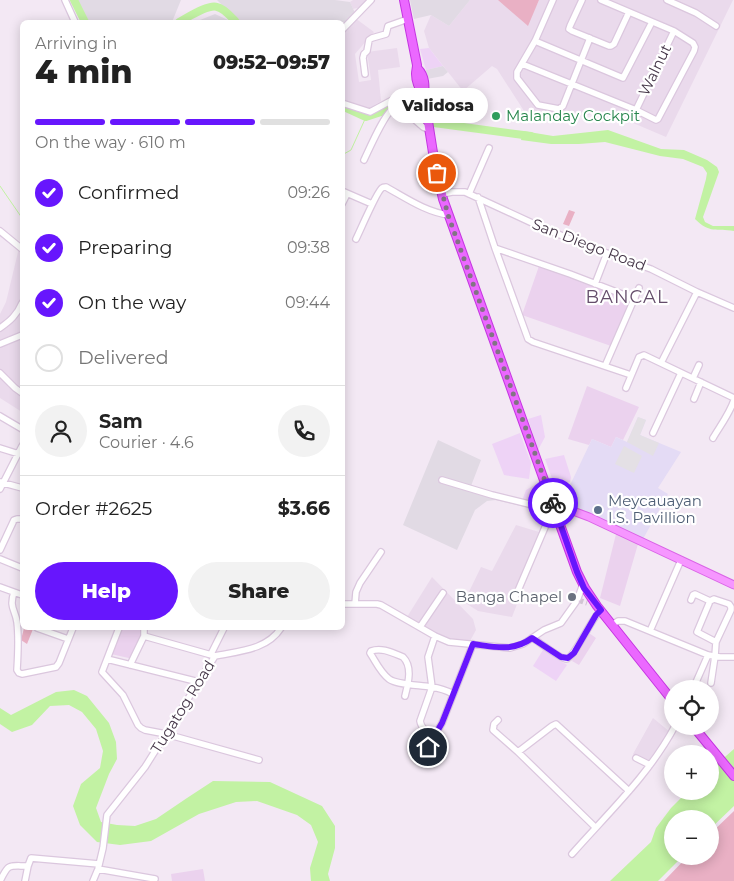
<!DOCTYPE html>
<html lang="en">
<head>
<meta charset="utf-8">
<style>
	:root { --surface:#fff; --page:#f2f2f2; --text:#222; --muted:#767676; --line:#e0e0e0; --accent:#6716fd }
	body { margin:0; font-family:Montserrat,sans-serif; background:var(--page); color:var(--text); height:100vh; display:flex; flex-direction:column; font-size:19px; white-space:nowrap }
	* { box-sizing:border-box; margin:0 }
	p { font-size:16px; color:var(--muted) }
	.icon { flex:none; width:28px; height:28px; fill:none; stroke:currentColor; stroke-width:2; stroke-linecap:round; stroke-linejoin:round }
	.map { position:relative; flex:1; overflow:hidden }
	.sheet { position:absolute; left:20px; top:20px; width:325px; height:610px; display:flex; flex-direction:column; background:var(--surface); border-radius:8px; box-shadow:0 2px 12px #0003 }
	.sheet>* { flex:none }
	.controls { position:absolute; left:664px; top:680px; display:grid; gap:10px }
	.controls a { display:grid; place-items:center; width:55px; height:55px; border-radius:50%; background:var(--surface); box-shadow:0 2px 12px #0003; font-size:25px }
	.pin { position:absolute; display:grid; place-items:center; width:42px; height:42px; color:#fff; margin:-21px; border:2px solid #fff; border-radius:50%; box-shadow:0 1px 5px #0007 }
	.courier { position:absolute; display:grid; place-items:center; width:50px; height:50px; margin:-25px; border:4px solid #6716fd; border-radius:50%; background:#fff; color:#222; box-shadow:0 1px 6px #0007 }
	.bubble { position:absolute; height:35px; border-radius:18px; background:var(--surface); box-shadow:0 2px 12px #0003; font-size:16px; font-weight:800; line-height:35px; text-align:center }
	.overview em { font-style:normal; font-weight:800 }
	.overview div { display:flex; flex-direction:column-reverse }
	.overview { display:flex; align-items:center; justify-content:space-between; height:85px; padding:0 15px }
	h1 { font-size:32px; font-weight:800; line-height:38px }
	.bar { display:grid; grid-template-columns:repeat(4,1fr); gap:8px 5px; align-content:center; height:60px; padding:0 15px }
	.bar i { height:6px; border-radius:4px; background:var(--line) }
	.bar .on { background:var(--accent) }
	.bar p { grid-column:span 4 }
	.line { display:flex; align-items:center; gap:12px; padding:0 15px; border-top:1px solid var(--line) }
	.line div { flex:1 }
	.round { display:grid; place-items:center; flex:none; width:52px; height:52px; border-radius:26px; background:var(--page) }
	ol { padding:0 15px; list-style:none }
	li { display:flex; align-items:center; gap:15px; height:55px }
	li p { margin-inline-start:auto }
	li .icon { padding:5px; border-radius:50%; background:var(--accent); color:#fff; stroke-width:4 }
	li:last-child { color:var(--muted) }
	li i { width:28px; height:28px; border:2px solid var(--line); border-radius:50% }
	.cta { display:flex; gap:10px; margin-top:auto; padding:10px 15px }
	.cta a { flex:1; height:58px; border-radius:30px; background:var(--accent); color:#fff; font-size:20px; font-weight:800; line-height:58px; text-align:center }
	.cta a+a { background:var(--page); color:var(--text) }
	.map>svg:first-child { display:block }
	.residential { fill:#eadaec }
	.commercial { fill:#eed3f6 }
	.industrial { fill:#e1dae4 }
	.education { fill:#ebd2ee }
	.medical { fill:#e4dbf5 }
	.green { fill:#e9b0c4 }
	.parking { fill:#e4e0e5 }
	.water { fill:#c2f2a3 }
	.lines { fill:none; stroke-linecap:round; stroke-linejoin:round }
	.stream { stroke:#c2f2a3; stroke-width:1 }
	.river { stroke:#c2f2a3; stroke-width:8 }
	.minor-tunnel { stroke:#d0c4d2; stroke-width:5.5; stroke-dasharray:5.5 3; stroke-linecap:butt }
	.minor-casing { stroke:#dbc7de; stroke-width:8 }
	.major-casing { stroke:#d964e6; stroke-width:9 }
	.highway-casing { stroke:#c436e0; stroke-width:10 }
	.minor { stroke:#fff; stroke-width:5.5 }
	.major { stroke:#f696ff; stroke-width:7 }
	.highway { stroke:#eb68ff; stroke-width:8 }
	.done { stroke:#827484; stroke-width:5; stroke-dasharray:0 9 }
	.route { stroke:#6716fd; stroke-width:6 }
	.leisure-dot { fill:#2e9e5b; stroke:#fff; stroke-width:2 }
	.service-dot { fill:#5c6f8a; stroke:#fff; stroke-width:2 }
	.worship-dot { fill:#6b7280; stroke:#fff; stroke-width:2 }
	.labels { text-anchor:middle; stroke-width:4.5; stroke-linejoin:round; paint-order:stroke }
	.street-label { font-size:15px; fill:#453648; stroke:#fff }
	.leisure-label { font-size:15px; fill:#27864d; stroke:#fff; text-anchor:start }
	.service-label { font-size:15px; fill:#4e5e75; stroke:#fff; text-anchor:start }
	.worship-label { font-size:15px; fill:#5b616d; stroke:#fff; text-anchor:end }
	.quarter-label { font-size:18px; letter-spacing:1px; fill:#654d6b; stroke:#fff }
</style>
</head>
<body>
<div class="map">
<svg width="734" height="881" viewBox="0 0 734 881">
	<rect width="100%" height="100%" fill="#f3e8f4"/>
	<path class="residential" d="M353 0H370L365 6 353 9 350 2Z
		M470 0H499L527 25 539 0H733L666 137 605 111 560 121 526 114 497 69 492 66 463 91 429 48 424 31 431 15 449 26Z
		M355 18 374 32 355 54 359 82 371 80 367 52 397 48 400 67 378 70 381 101 368 109 343 100V29Z
		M19 248 22 251V332L0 341V314L6 302Z
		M22 338V412L0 398V347L17 341Z
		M547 516 551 517 549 522 512 617 478 611 464 602 481 567 492 571 516 525 539 532Z
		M432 577 473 619 476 630 470 641H451L407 617Z
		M653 718 670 732 649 760H648L633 754Z"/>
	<path class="commercial" d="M429 48 443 66 426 70 420 49Z
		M541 415 545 437 538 450 528 419Z
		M520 433 531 463 529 479 504 475 492 444Z
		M564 455 571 477 570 482 555 487 545 459Z
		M538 483 547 506 522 501 526 490Z
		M543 650 567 665 556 681 533 666Z"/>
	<path class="industrial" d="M75 0H181L172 22H86Z
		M217 0H335L350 2 355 13 343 29 342 22H239Z
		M410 0H470L449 26 431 15 414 19Z
		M215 14 228 20 229 22H195Z
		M443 66 448 72 443 76 427 79 426 70Z
		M438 440 481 460 471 486 523 502 547 506 549 513 496 500 487 501 475 510 457 550 403 525Z"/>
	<path class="education" d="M539 266 623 295 620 302 629 305 611 346 522 315Z
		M587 386 639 407 623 440 616 437 611 447 592 439 589 445 568 439Z
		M616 534 638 544 620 606 600 598Z
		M122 628H145L133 659 111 654Z
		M589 633 596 638 579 665 572 661Z
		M203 869 205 881H172L171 874Z"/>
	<path class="medical" d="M638 417 646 420 640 435 681 452 658 488 668 494 643 539 562 502 592 439 611 447 616 437 627 442Z"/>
	<path class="green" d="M498 0H539L528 26Z
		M569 210 575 212 569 226 563 224Z
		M24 628 33 629 27 644 21 640Z
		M734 811V881H664L688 856H710V834Z"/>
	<path class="parking" d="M638 417 646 420 640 435 659 443 653 456 627 442Z
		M624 446 642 456 634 473 615 464Z"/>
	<path class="water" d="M608 130 661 149 684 150 707 160 717 167 719 172 703 217 705 222 713 226H734V231C716 228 710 234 695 219L706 179 707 173 703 167 683 159 660 156 605 142 579 144H551L521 140 523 131 553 136Z
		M74 690 87 696 109 723 116 742 117 759 109 774 96 808 101 822 117 825 135 826 156 819 187 798 213 781 270 782 322 806 335 826V848L328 874 330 881H311L310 868 318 842 311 825 297 815 257 801 236 802 199 814 151 841 120 845 97 842 80 825 73 806 81 784 100 768 103 751 96 729 82 712 69 705 50 706 32 725 12 732 0 724V708L11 715 56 692Z
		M734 749V806L710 829V819H672V856H683L658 881H610L651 842 656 828 671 808 688 791H710V770Z"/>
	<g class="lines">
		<path class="stream" d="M342 155 351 150 366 117
			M0 186 22 218"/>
		<path class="river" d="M74 0 85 22
			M179 22C187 18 208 4 217 7 224 8 231 17 236 22
			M342 106 366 117 381 112 389 104 394 102 406 109 419 121 531 136"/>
		<path class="minor-tunnel" d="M578 600 587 603"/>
		<g class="minor-casing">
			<path id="minor" d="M65 0 75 22
				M553 0 535 41 517 72V78L538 105 559 109 563 106 590 38
				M582 0 570 26 569 29 572 31 609 46H611L614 44 629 12
				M667 0 696 13 716 26
				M342 30 371 0
				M535 41 623 78 652 22
				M522 64 636 110 656 120 658 119 694 51 695 47 693 43 674 31 601 0
				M365 74 363 58 364 54 367 51 369 40 372 38 386 34 388 26 408 19
				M342 103 370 112 396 98 410 106 417 113 428 115
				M636 110 674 31
				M364 160C369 150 386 109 396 107 398 106 399 107 400 107L423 127 430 130
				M342 191 372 204
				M442 194 452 192H465L543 228 595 249 651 269 697 292 734 308
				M469 194 489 148
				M478 197 495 248 528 339 533 342 631 375
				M342 204 347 194
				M0 231 22 249
				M356 239C360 231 377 191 382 188 383 187 384 187 386 187 406 198 426 212 449 215
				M495 248 570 274 635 299
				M595 284 607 253
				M0 328C10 321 17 315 22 303
				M0 344 22 335
				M661 363 697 292
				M605 366 639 288
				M0 373 15 388 22 393
				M693 378 699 365
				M626 388 639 357 644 355 734 398
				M694 399 701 382
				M0 416 22 429
				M653 433 681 373
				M713 438C720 426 730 413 734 400
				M0 448 19 454
				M442 480 492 495 545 508H554
				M0 482 22 488
				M0 489 22 446
				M0 550 14 520 17 519H22
				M0 559 22 568
				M0 587 22 595
				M14 592C9 608 15 609 17 622 19 638 18 654 17 670L19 673 22 674 56 667 59 663 73 628
				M578 598 583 584
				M514 600 546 525 556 514
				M691 600 693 595 695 594 710 601 714 599 729 604 731 607V610L716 642 715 656 711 683
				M710 601 697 632 716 642
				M342 604H377L381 605 435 636 449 642 510 648 523 644 544 630 561 623 576 602
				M355 604 356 592 360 583 381 552
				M612 625 618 621H625L708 655 720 657H734
				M420 627 443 593
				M37 628 68 639
				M119 628 102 672 123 695 138 725 141 728 145 730 166 734 259 760
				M650 631 681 560
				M144 636 215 656
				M532 638C538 641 561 659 566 659 575 658 591 618 601 610
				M211 654 224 628
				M107 659 199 682
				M130 665 144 636V628
				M693 689 708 655
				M405 696C408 684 413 667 403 657 393 653 382 647 371 651L370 653C376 662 380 672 389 679 397 685 420 685 431 687 439 688 446 690 453 694
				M498 720 494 724 493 730 518 752
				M435 737C429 734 421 728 420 721L432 687 428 657 435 636
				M428 747 442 723 473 644
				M636 758 650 765
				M595 827 518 752 552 726 556 724 629 791
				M572 854C608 813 649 775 675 726
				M98 869 155 879
				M0 881C9 863 8 866 28 866
				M25 881 28 866 31 858 99 864
				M93 881 98 869 103 848 107 815 145 767 215 656C239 651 267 650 281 628"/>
		</g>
		<g class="major-casing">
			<path id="major" d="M554 508H565L589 517 734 585"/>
		</g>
		<g class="highway-casing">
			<path id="highway" d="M404 0 417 65C417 68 416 71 416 74 416 82 420 90 424 96
				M418 69C425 76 425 86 424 96L434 159 443 199 577 572 585 588 597 606 672 700
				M693 726 734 776"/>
		</g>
		<use href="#minor" class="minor"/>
		<use href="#major" class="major"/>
		<use href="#highway" class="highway"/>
	</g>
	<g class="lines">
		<path class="done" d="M437 173 448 215 553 503"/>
		<path class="route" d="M428 747 442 723 473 644C495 647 513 652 532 638L561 657 568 658 574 653 596 615 601 610 584 588 577 572 553 503"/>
	</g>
	<circle class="leisure-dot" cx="496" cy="116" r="5"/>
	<circle class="service-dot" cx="598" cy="510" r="5"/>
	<circle class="worship-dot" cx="572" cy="597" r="5"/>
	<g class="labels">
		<g class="street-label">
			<text transform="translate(655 70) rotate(-64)" y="5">Walnut</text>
			<text transform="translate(589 245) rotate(21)" y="5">San Diego Road</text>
			<text transform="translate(183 707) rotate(-58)" y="5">Tugatog Road</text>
		</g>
		<g class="leisure-label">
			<text x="506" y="121">Malanday Cockpit</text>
		</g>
		<g class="service-label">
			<text x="608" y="506">Meycauayan<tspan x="608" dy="17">I.S. Pavillion</tspan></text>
		</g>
		<g class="worship-label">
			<text x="562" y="602">Banga Chapel</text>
		</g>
		<g class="quarter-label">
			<text x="627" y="303">BANCAL</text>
		</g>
	</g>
</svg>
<div class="controls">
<a><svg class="icon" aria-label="locate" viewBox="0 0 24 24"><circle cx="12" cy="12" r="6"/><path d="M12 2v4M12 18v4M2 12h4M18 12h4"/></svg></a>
<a>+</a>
<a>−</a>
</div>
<div class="pin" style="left:437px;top:173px;background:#ea580c"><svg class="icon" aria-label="bag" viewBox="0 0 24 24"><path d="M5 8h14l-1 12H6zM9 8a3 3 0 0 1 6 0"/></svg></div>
<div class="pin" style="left:428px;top:747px;background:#1f2937"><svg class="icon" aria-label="home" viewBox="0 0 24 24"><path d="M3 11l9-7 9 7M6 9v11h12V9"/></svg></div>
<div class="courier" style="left:553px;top:503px"><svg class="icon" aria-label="bike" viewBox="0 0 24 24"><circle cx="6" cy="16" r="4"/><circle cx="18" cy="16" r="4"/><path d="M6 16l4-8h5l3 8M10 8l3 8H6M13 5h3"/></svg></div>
<div class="bubble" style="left:388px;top:88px;width:100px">Validosa</div>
<section class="sheet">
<div class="overview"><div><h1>4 min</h1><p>Arriving in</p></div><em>09:52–09:57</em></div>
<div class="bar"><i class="on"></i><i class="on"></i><i class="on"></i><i></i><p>On the way · 610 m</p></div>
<ol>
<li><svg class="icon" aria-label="check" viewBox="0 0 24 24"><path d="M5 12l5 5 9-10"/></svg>Confirmed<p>09:26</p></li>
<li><svg class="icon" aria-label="check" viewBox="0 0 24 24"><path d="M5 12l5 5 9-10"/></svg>Preparing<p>09:38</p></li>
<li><svg class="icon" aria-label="check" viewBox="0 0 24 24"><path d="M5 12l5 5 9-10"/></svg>On the way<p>09:44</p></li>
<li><i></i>Delivered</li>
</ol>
<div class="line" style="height:90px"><a class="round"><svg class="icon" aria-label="person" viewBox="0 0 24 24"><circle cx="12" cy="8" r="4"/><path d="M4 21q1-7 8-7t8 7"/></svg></a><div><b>Sam</b><p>Courier · 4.6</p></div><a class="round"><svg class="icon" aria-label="phone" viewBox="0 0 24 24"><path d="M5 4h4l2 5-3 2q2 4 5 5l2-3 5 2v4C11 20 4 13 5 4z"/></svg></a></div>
<div class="line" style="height:65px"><div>Order #2625</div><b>$3.66</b></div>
<div class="cta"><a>Help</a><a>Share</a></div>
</section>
</div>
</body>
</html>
